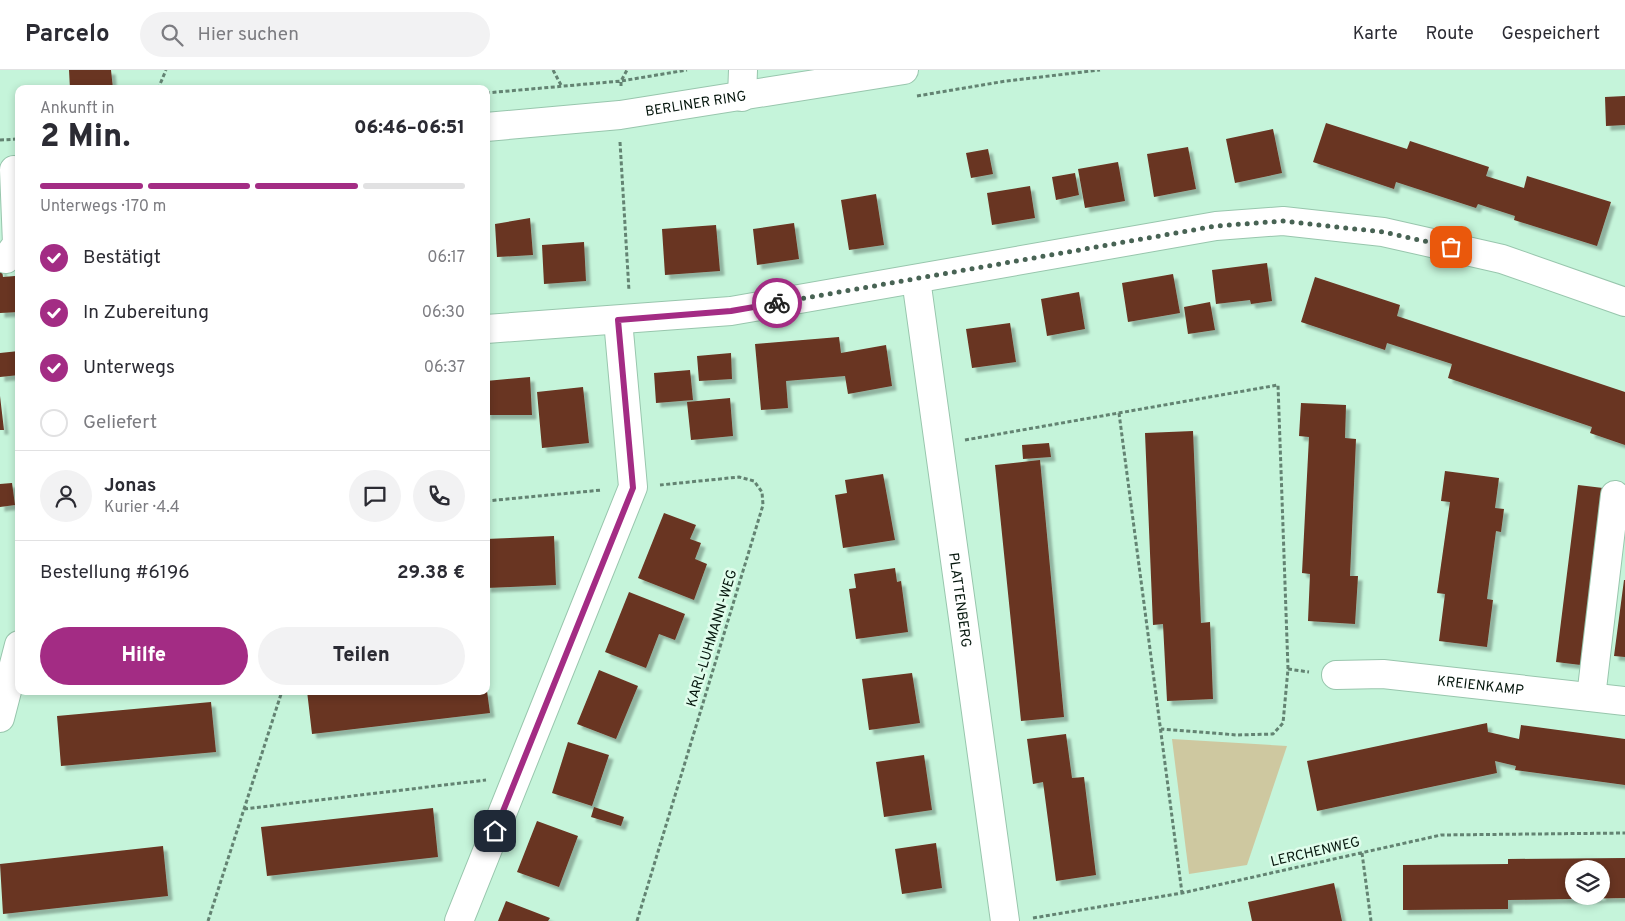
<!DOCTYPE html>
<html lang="de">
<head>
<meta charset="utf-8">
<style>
	:root { --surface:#fff; --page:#f2f2f3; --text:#2b2b33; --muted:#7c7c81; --line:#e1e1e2; --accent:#a32c84 }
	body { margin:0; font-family:Overpass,sans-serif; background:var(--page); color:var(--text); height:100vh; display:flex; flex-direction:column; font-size:19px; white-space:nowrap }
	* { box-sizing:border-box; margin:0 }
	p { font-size:16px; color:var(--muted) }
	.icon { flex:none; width:28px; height:28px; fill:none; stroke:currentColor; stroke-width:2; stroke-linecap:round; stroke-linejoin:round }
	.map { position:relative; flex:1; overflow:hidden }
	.details { position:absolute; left:15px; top:15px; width:475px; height:610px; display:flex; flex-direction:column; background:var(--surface); border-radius:10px; box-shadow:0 2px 8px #0003 }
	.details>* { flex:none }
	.fabs { position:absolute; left:1565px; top:790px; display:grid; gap:10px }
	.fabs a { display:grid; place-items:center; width:45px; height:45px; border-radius:50%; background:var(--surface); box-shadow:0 2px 8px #0003; font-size:25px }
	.pin { position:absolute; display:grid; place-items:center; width:42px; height:42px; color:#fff; margin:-21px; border-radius:10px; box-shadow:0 2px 8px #0006 }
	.courier { position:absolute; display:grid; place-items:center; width:50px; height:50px; margin:-25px; border:4px solid #a32c84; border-radius:50%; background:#fff; color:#222; box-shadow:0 1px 6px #0007 }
	.headline em { font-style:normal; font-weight:800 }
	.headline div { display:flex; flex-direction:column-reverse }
	.headline { display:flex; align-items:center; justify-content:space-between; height:85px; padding:0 25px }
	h1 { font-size:32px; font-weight:800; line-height:38px }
	.bar { display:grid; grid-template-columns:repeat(4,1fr); gap:8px 5px; align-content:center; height:60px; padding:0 25px }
	.bar i { height:6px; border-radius:4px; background:var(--line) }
	.bar .selected { background:var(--accent) }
	.bar p { grid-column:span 4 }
	.line { display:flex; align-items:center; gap:12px; padding:0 25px; border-top:1px solid var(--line) }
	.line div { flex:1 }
	.round { display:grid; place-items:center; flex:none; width:52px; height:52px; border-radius:26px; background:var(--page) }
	ol { padding:0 25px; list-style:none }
	li { display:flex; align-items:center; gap:15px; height:55px }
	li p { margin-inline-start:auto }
	li .icon { padding:5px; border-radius:50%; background:var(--accent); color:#fff; stroke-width:4 }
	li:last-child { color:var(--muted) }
	li i { width:28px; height:28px; border:2px solid var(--line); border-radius:50% }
	.action { display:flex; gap:10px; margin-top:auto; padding:10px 25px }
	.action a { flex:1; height:58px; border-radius:30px; background:var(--accent); color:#fff; font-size:20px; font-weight:800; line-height:58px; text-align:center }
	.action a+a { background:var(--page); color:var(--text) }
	header { display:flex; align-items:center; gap:30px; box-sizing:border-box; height:70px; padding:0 25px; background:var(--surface); border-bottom:1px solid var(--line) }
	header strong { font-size:24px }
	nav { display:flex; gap:28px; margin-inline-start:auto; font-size:18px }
	.search { width:350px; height:45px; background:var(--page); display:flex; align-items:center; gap:12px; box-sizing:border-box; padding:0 18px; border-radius:28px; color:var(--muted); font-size:19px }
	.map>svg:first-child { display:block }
	.green { fill:#cec8a0 }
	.building { fill:#693421; fill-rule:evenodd; filter:url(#shadow) }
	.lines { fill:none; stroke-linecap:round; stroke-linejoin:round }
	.minor-casing { stroke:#98c6ad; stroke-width:30 }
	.path { stroke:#638372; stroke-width:3; stroke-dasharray:4 2.5; stroke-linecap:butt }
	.minor { stroke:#fff; stroke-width:28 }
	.done { stroke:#486354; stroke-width:5; stroke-dasharray:0 9 }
	.route { stroke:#a32c84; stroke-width:6 }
	.labels { text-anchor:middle; stroke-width:5; stroke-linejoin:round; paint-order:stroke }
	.street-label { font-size:14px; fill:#04150c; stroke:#e0fdec }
</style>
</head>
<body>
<header>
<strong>Parcelo</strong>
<div class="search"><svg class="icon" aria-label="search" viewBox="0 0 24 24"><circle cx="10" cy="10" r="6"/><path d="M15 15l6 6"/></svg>Hier suchen</div>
<nav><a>Karte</a><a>Route</a><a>Gespeichert</a></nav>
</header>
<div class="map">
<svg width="1625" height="851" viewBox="0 0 1625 851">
	<defs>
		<filter id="shadow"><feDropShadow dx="4.5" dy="4.5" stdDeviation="1" flood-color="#0004"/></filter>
	</defs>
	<rect width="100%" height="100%" fill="#c5f4da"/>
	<path class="green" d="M1172 669 1287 676 1247 795 1189 804Z"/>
	<path class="building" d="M69 0H111L113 19H70Z
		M1625 26V55L1606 56 1605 27Z
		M1326 53 1407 79 1410 71 1489 97 1486 106 1524 118 1527 106 1611 132 1597 176 1514 150 1515 146 1478 134 1476 138 1396 112 1394 119 1313 92Z
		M1273 59 1282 103 1235 113 1226 69Z
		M1188 77 1196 119 1154 127 1147 84Z
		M988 79 993 104 971 108 966 83Z
		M1118 92 1125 131 1085 138 1078 99Z
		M1075 103 1079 125 1056 130 1052 107Z
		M1030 116 1035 148 992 155 987 123Z
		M876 124 884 175 849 180 841 130Z
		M530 148 533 185 497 187 495 154Z
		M794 153 799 189 757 195 753 159Z
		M716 155 720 201 665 205 662 159Z
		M584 172 586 211 544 214 542 175Z
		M0 188 3 207 15 206 19 203V242L0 243Z
		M1267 193 1272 231 1251 234 1250 230 1216 234 1212 200Z
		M1173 204 1180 243 1128 252 1122 213Z
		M1315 207 1400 235 1397 246 1625 322V375L1590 363 1592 357 1448 308 1452 294 1387 273 1385 280 1301 252Z
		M1079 222 1085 259 1047 266 1041 229Z
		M1210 232 1215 260 1188 264 1184 237Z
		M1010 253 1016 292 972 298 966 259Z
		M839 267 841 283 886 275 892 316 848 324 845 306 786 311 788 338 761 340 755 274Z
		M19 281V305L0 307V283Z
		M731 283 732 309 699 311 697 286Z
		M690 300 693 330 656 333 654 303Z
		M530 307 532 345H486V311Z
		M583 317 589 373 542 378 537 322Z
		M0 326 4 360H0Z
		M730 328 733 366 691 370 687 332Z
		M1301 333 1346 335 1345 368 1356 369 1350 506H1358L1355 554 1308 551 1310 504 1302 503 1309 367 1299 366Z
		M1193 361 1201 553 1210 552 1213 629 1167 631 1163 554 1153 555 1145 363Z
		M1049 373 1051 387 1023 389 1022 375Z
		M1040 390 1064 647 1021 651 995 395Z
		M1445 401 1499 408 1495 438 1504 439 1501 462 1496 461 1487 529 1493 530 1487 577 1439 571 1445 524 1437 523 1450 432 1441 431Z
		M883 404 895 470 843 478 835 425 847 423 845 410Z
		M12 413 15 435 0 437V414Z
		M1578 415 1603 418 1581 595 1556 592Z
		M664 443 696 455 690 469 701 473 695 489 707 494 694 530 638 508Z
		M554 466 556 515 486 518V469Z
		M895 498 897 512 901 511 908 562 856 569 849 519 856 518 854 504Z
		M1624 510H1625V587L1614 586Z
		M629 522 685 544 675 570 659 564 646 598 605 582Z
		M599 600 638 616 616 669 577 654Z
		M912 603 920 653 869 660 862 609Z
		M307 621H487L490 643 312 664Z
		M211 632 216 682 61 696 57 646Z
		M1487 653 1488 662 1519 669 1521 655 1625 669V715L1515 700 1516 696 1495 691 1497 703 1317 741 1307 691Z
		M1066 664 1072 708 1084 707 1096 805 1056 811 1043 712 1033 714 1027 669Z
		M568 672 609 685 592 736 552 723Z
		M924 685 932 740 884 747 876 692Z
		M594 737 624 747 621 756 591 747Z
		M433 738 438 787 267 806 261 757Z
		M537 751 578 766 559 817 517 802Z
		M936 773 942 818 902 824 895 779Z
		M163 776 168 826 3 844 0 794Z
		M1625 788V828L1508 830V839L1403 840V795L1508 794V789ZM1574 799H1601V826H1574Z
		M1334 813 1342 851H1252L1248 832Z
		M506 831 550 848 548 851H498Z"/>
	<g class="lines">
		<g class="minor-casing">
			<g id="minor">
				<path d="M742 27 743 0"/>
				<path id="s1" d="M486 57 620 45 904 0"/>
				<path d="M6 189 17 174 14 100"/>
				<path id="s2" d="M916 209 1005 851"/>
				<path d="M486 259 731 241 1216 156 1283 151 1383 162 1502 189 1625 232"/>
				<path id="s3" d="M1336 605 1383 604 1625 631"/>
				<path d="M1591 627 1615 425"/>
				<path d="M0 648 19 575"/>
				<path d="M459 851 633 417 618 250"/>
			</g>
		</g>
		<path class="path" d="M553 0 561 15
			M621 16V11L627 0
			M158 19 166 0
			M486 23 621 11 687 0
			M917 26 1006 11 1100 0
			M0 70 19 69
			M620 72 629 221
			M1119 343 1182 823
			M965 370 1278 315 1288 599 1283 653 1273 664 1237 665 1161 659
			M486 431 602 420
			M1288 599 1309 602
			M244 739 486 710
			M1362 783 1371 851
			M1033 848 1182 823 1441 765 1625 763
			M208 851 282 621
			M637 851 763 435 762 422 754 411 739 407 660 415"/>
		<use href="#minor" class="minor"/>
	</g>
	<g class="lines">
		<path class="done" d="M777 233 1216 156 1283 151 1383 162 1451 177"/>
		<path class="route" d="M495 761 633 418 618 250 731 241 777 233"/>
	</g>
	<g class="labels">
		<g class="street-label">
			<text dy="5" stroke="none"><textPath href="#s1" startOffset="211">BERLINER RING</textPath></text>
			<text dy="5" stroke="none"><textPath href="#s2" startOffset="324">PLATTENBERG</textPath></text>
			<text transform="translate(711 568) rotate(-73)" y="5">KARL-LUHMANN-WEG</text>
			<text dy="5" stroke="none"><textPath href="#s3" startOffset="145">KREIENKAMP</textPath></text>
			<text transform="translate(1315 781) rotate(-13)" y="5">LERCHENWEG</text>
		</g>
	</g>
</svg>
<div class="fabs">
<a><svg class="icon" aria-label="layers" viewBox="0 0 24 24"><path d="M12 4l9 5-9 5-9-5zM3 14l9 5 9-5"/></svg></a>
</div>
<div class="pin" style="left:1451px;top:177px;background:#ea580c"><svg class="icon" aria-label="bag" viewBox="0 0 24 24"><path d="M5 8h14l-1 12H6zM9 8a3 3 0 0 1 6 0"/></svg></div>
<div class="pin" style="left:495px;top:761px;background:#1f2937"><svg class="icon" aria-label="home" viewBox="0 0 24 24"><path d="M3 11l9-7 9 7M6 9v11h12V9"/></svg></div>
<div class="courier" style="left:777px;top:233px"><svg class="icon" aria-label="bike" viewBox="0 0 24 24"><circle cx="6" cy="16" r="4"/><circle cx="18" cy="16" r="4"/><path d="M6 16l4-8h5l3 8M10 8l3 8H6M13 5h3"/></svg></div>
<section class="details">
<div class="headline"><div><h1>2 Min.</h1><p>Ankunft in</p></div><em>06:46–06:51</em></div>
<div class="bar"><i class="selected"></i><i class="selected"></i><i class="selected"></i><i></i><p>Unterwegs · 170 m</p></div>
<ol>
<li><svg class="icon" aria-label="check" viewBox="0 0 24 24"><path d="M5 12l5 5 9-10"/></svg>Bestätigt<p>06:17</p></li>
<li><svg class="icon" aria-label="check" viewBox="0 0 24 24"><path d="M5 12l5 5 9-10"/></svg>In Zubereitung<p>06:30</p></li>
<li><svg class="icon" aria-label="check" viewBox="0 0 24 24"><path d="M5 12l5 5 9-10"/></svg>Unterwegs<p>06:37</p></li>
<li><i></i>Geliefert</li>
</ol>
<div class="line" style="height:90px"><a class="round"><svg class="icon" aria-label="person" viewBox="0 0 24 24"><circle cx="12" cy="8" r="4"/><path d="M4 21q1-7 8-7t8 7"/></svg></a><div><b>Jonas</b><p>Kurier · 4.4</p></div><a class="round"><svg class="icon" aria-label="chat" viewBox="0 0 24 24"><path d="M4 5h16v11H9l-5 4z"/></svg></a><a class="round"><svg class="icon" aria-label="phone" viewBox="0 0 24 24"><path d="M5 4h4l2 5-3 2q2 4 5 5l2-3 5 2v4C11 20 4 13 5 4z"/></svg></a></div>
<div class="line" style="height:65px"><div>Bestellung #6196</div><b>29.38 €</b></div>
<div class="action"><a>Hilfe</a><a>Teilen</a></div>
</section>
</div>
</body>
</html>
